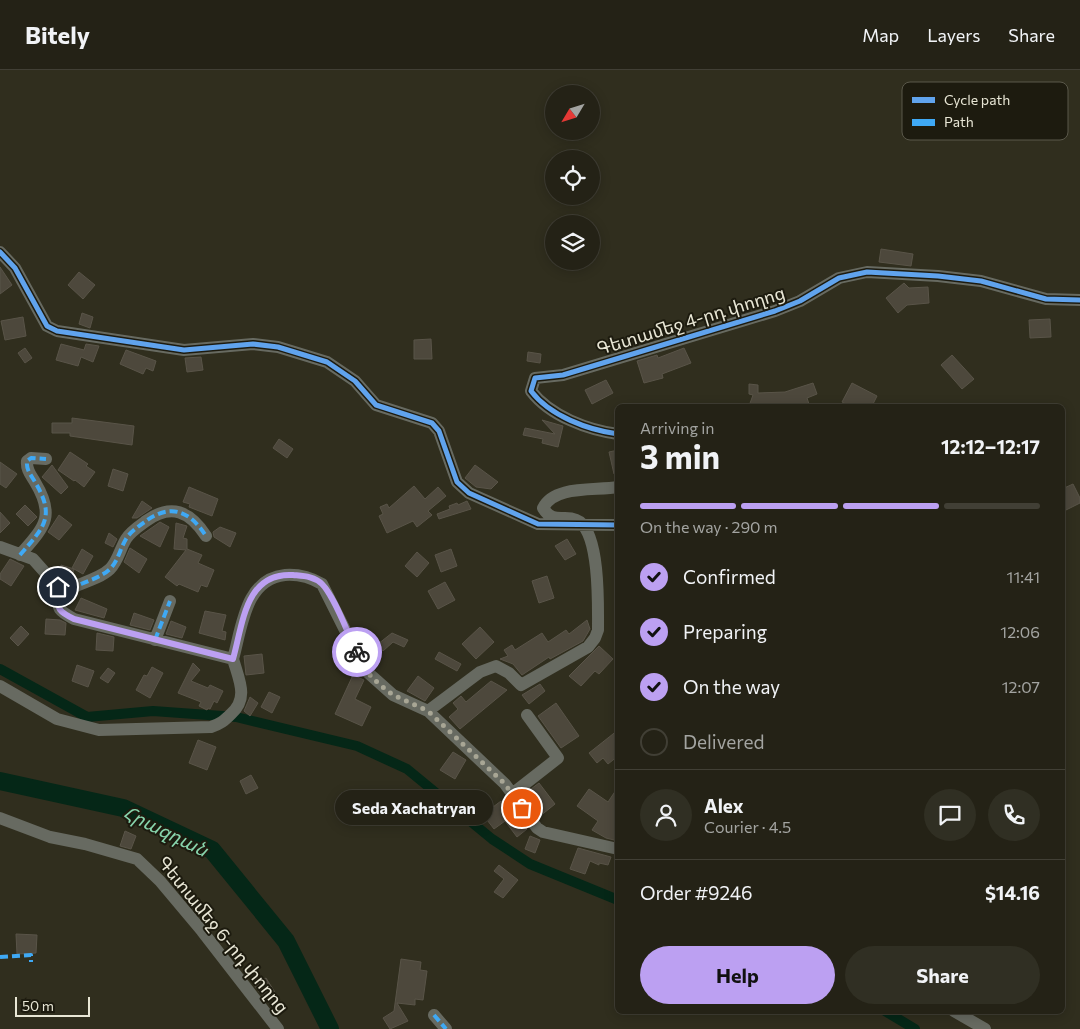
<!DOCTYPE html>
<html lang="en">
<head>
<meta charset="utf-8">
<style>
	:root { --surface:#242216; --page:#302f23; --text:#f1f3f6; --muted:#a3a4a1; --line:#413f35; --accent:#bca0f2 }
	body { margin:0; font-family:Commissioner,"Noto Sans Armenian",sans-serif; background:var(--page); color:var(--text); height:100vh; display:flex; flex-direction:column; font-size:19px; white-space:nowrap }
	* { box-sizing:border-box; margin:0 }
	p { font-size:16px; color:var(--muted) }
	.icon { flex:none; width:28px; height:28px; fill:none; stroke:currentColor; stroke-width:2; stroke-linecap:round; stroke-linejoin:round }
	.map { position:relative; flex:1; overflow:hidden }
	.panel { position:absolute; left:615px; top:334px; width:450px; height:610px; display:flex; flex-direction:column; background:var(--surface); border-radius:8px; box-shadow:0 2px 12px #0003,0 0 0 1px var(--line) }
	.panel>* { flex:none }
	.needle { width:32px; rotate:232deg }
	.controls { position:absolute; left:545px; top:15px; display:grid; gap:10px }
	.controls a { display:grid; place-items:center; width:55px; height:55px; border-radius:50%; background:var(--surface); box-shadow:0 2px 12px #0003,0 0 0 1px var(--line); font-size:25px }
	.scale { position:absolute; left:15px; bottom:12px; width:75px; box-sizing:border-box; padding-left:5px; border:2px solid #e8e6d5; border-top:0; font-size:14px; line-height:18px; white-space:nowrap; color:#e8e6d5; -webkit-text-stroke:4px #1d1b0f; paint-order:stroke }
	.pin { position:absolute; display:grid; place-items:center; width:42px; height:42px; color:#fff; margin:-21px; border:2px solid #fff; border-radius:50%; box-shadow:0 1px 5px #0007 }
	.courier { position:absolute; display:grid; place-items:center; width:50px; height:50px; margin:-25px; border:4px solid #bca0f2; border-radius:50%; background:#fff; color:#222; box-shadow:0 1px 6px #0007 }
	.bubble { position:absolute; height:35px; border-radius:18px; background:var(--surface); box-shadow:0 2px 12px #0003,0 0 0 1px var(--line); font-size:16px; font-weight:700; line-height:35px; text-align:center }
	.head em { font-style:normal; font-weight:700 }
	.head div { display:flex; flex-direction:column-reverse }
	.head { display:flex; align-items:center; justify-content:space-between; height:85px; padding:0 25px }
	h1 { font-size:32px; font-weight:700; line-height:38px }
	.bar { display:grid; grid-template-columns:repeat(4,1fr); gap:8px 5px; align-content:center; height:60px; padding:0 25px }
	.bar i { height:6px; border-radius:4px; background:var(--line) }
	.bar .selected { background:var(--accent) }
	.bar p { grid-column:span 4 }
	.line { display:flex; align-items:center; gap:12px; padding:0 25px; border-top:1px solid var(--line) }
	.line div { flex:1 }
	.round { display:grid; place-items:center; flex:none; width:52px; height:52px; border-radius:26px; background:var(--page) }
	ol { padding:0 25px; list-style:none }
	li { display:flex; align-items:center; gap:15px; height:55px }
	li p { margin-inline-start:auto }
	li .icon { padding:5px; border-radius:50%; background:var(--accent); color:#111; stroke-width:4 }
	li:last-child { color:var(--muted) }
	li i { width:28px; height:28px; border:2px solid var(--line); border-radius:50% }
	.cta { display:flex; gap:10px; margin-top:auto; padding:10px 25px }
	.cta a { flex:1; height:58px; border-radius:30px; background:var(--accent); color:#111; font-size:20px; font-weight:700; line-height:58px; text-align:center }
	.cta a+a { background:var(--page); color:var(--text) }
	header { display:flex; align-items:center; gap:30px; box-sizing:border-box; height:70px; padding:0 25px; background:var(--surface); border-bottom:1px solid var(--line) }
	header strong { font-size:24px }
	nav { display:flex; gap:28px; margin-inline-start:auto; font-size:18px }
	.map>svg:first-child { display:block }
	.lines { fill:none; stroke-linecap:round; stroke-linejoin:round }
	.canal { stroke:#052717; stroke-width:10 }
	.river { stroke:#052717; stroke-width:18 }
	.building { fill:#4d483c; stroke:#595448 }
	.minor { stroke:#676a61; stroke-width:12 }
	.quiet { stroke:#3fa9f5; stroke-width:4; stroke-dasharray:8 4; stroke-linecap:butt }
	.cycleway-casing { stroke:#1d1b0f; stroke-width:8 }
	.cycleway { stroke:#60a3ed; stroke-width:5 }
	.done { stroke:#a8a695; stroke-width:5; stroke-dasharray:0 9 }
	.route { stroke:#bca0f2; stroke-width:6 }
	.labels { text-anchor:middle; stroke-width:4; stroke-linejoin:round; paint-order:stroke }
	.street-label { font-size:18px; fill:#e8e6d5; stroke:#1d1b0f }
	.water-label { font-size:19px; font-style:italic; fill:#87d4ac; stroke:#1d1b0f }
	.key { fill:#1d1b0f; stroke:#5a584a; stroke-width:1 }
	.key-label { font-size:14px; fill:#e8e6d5 }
</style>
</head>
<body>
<header>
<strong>Bitely</strong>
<nav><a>Map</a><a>Layers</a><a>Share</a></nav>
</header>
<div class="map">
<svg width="1080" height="959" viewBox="0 0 1080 959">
	<rect width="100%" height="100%" fill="#302e1e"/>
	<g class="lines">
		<path class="canal" d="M0 599 87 647 153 641 236 647 357 676 407 699 492 769 530 794 618 830
			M885 941 915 959"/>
		<path class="river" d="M0 711 123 738 212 780 286 871 330 959"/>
	</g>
	<path class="building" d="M881 179 913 184 911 196 879 192Z
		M0 197 12 215 0 224Z
		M79 202 95 215 83 229 68 215Z
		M904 213 909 218 928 217 929 233 907 235 898 243 886 228Z
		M82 243 93 247 90 258 79 254Z
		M23 247 26 266 5 270 1 251Z
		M1050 249 1051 267 1030 268 1029 250Z
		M431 269 432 289H414V270Z
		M61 274 84 280 86 274 99 276 93 292 81 287 78 296 56 290Z
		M25 278 32 288 25 293 18 283Z
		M684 278 691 293 662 304 663 308 644 313 637 291 657 285 658 288Z
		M126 280 156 291 153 301 146 298 143 304 120 294Z
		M528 282 541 284 540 293 527 291Z
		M952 285 974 309 962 319 941 295Z
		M201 287 203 300 187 302 185 288Z
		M606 310 613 323 592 334 585 320Z
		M813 313 817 324 807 328 809 334 749 336 753 325 749 324V314L758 315V323L785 322Z
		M852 313 877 326 872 336H850L842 332Z
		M72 348 134 356 132 375 70 366V363H52V353H72Z
		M542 350 563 356 558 377 542 373 543 369 523 365 525 358 555 364Z
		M279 369 293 379 287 388 273 378Z
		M618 380V404H614L609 382Z
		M70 382 88 394 86 396 95 402 84 417 75 410 74 411 58 400Z
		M0 392 17 404 6 418 0 414Z
		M52 395 68 417 61 424 42 407Z
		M475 395 498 412 491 419 476 417 465 408Z
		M113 399 128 404 123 421 108 416Z
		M1073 414 1080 428V433L1062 442V419Z
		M414 416 425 429 438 417 446 426 428 441 432 445 417 457 413 451 387 463 379 446 383 444 380 437 387 434 389 438Z
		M189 417 218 429 212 446 189 437 190 434 183 432Z
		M142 431 152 438 137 448H132Z
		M467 431 471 439 439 449 437 444 450 439 449 436 457 433 458 435Z
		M25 435 37 447 28 456 16 444Z
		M0 442 10 453 0 463Z
		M59 445 72 455 59 470 48 462Z
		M160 452 169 457 160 477 140 466Z
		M176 453 187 456 183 468 187 469V479L202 485 198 493 214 500 207 517 201 515 198 522 179 514 177 516 165 507 186 480 174 479Z
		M220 457 236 463 230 477 214 467 213 462Z
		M109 463 117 469 113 477 105 473Z
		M567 469 576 484 565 490 555 476Z
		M130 478 147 489 139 503 124 492Z
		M82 479 93 486 83 504 74 499 72 508 66 507 63 511 58 505 61 495 74 499 72 498Z
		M451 479 457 496 441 502 435 485Z
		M417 482 429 493 417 507 405 496Z
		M10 489 24 496 11 516 0 509V504Z
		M547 506 554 528 539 533 532 511Z
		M445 512 455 530 438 539 428 521Z
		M81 528 107 539 104 548 75 540Z
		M205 541 226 545 222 561 226 562 225 570 199 563Z
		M134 543 154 550 150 560 130 555Z
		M46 549 60 550 66 553 65 565 45 564Z
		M587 550 590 559 583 571 550 589 549 587 522 605 513 594 500 589 508 586 504 580 512 575 515 580 542 563 548 572 566 560 569 564Z
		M171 551 186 557 182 568 166 564Z
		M21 556 29 564 18 576 10 568Z
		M480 557 494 572 476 589 462 574Z
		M97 563 114 567 113 581 96 580Z
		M392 563 408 570 404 577 393 572 383 581 378 574Z
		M599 576 613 589 599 604 595 601 581 616 569 606Z
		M439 582 461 594 457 601 435 589Z
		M262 584 264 603 246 605 244 586Z
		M193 593 200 600 191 611 208 618 210 615 223 621 217 633 214 631 210 639 208 638 207 640 199 636 201 632 178 623Z
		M77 595 94 601 88 617 72 611Z
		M152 597 163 603 150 628 136 620 144 605 147 606Z
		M108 598 115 603 108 613 100 608Z
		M353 605 364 610 355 629 371 637 362 656 335 644Z
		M418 606 434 618 425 631 407 621Z
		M491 611 507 620 460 659 449 647 458 639 453 633 461 626 466 632Z
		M540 614 545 621 529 634 522 625Z
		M269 622 280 627 272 643 261 637Z
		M250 627 258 633 250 646 244 641Z
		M556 633 579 666 561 678 538 646Z
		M618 660V686L608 694 603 688 597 693 589 683Z
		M198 670 216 677 207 700 189 693Z
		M453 682 466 690 455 709 440 700Z
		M251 705 258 718 246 724 240 711Z
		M539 713 555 734 539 747 523 725Z
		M618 717V771L606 768 592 760 598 751 577 736 589 719 608 732Z
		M487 729 493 737 501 731 517 752 520 749 527 759 517 767 505 751 494 759 477 737Z
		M125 761 136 766 131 779 120 776Z
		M530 766 540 770 535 783 525 779Z
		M578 778 611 787 608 795 599 793V795L590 791 585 804 570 799Z
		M499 795 518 810 503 828 494 822 504 809 494 801Z
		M16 864 37 865 36 883 17 884Z
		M401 889 421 892 420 900 427 901 423 930 415 929V935L397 933 408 951 390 959 383 948 394 941Z
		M266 908 276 924 266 930 254 915Z"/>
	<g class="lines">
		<path class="minor" d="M0 182 15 198 47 256 57 261 184 280 253 274 278 277 327 292 355 311 376 335 432 353 439 361 457 412 469 423 538 454 618 455
			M618 364C588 360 550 346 531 321L535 308 563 305 775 241 800 231 839 208 867 202 938 206 981 211 1046 229 1080 230
			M0 477 33 489 58 517C60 537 52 537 74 549L233 589
			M20 485C44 457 56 447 35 412 31 405 26 400 27 391L31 388 46 389
			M59 524C74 514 97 511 110 499 118 491 120 479 126 469 130 462 139 456 146 451 171 433 190 441 206 466
			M155 570 170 531
			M233 589C242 557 245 509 285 505 299 504 310 507 322 514L365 600 393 625 428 641 505 714 537 758 543 762 618 779
			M0 616 57 649 99 660 211 657C220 654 224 651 231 644 249 628 239 610 233 589
			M428 641 480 602 496 596 509 603 521 615 588 577 595 568 598 560C598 536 600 468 580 452 566 442 554 456 543 438 554 415 595 421 618 417
			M512 724 558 688 527 645
			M0 748 50 767 85 774 137 789 160 811 202 861 278 959
			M954 941 985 959
			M434 945 446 959"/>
		<path class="quiet" d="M20 485C44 457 56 447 35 412 31 405 26 400 27 391L31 388 46 389
			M59 524C74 514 97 511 110 499 118 491 120 479 126 469 130 462 139 456 146 451 171 433 190 441 206 466
			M155 570 170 531
			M0 887 31 885V892
			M434 945 446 959"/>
		<g class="cycleway-casing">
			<path id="cycleway" d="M0 182 15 198 47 256 57 261 184 280 253 274 278 277 327 292 355 311 376 335 432 353 439 361 457 412 469 423 538 454 618 455
				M618 364C588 360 550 346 531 321L535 308 563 305 775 241 800 231 839 208 867 202 938 206 981 211 1046 229 1080 230"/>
		</g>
		<use href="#cycleway" class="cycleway"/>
	</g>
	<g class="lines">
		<path class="done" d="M357 582 365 600 379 614 393 625 428 641 505 714 522 738"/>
		<path class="route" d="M58 517C60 537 52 538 74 549L233 589C243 554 245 502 293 505 303 506 314 506 322 514 335 527 348 565 357 582"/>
	</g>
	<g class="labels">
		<g class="street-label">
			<text transform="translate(691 251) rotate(-17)" y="6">Գետամեջ 4-րդ փողոց</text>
			<text transform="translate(223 865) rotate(51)" y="6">Գետամեջ 6-րդ փողոց</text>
		</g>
		<g class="water-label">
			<text transform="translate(166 761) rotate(26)" y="7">Հրազդան</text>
		</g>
	</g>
	<rect x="902" y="12" width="166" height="58" rx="8" class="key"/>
	<rect x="912" y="27" width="23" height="6" fill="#60a3ed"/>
	<rect x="912" y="49" width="23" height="7" fill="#3fa9f5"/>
	<g class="key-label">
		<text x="944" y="35">Cycle path</text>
		<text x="944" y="57">Path</text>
	</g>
</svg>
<div class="controls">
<a><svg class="needle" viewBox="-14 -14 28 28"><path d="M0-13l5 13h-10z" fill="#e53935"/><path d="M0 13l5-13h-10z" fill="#a3a4a1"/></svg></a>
<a><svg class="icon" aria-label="locate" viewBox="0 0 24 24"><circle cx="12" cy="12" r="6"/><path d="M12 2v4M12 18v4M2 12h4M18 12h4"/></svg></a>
<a><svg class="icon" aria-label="layers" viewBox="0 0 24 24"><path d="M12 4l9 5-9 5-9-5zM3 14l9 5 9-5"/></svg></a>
</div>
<div class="scale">50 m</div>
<div class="pin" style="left:522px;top:738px;background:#ea580c"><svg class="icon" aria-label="bag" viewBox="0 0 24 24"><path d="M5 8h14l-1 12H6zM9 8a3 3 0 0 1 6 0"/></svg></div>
<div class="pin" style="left:58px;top:517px;background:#1f2937"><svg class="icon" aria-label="home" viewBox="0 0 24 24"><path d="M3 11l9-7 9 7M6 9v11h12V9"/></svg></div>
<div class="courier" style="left:357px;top:582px"><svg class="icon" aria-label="bike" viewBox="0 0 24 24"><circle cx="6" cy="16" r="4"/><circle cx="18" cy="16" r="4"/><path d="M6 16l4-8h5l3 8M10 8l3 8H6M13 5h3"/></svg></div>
<div class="bubble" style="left:335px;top:720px;width:158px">Seda Xachatryan</div>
<section class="panel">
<div class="head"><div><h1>3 min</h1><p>Arriving in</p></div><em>12:12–12:17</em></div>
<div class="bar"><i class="selected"></i><i class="selected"></i><i class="selected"></i><i></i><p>On the way · 290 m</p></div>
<ol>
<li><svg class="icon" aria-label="check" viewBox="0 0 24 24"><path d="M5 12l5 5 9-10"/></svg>Confirmed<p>11:41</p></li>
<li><svg class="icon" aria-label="check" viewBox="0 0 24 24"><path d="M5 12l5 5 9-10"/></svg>Preparing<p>12:06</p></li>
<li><svg class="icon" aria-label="check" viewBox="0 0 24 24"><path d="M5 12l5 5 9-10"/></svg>On the way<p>12:07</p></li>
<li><i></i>Delivered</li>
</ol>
<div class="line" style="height:90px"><a class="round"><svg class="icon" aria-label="person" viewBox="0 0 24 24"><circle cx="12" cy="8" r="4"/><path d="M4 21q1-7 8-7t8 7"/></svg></a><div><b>Alex</b><p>Courier · 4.5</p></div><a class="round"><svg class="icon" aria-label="chat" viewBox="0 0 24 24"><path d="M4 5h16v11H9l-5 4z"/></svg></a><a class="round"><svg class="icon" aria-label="phone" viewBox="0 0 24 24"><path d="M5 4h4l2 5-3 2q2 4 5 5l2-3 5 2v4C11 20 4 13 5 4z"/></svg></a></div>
<div class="line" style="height:65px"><div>Order #9246</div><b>$14.16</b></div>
<div class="cta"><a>Help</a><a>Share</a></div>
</section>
</div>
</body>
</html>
